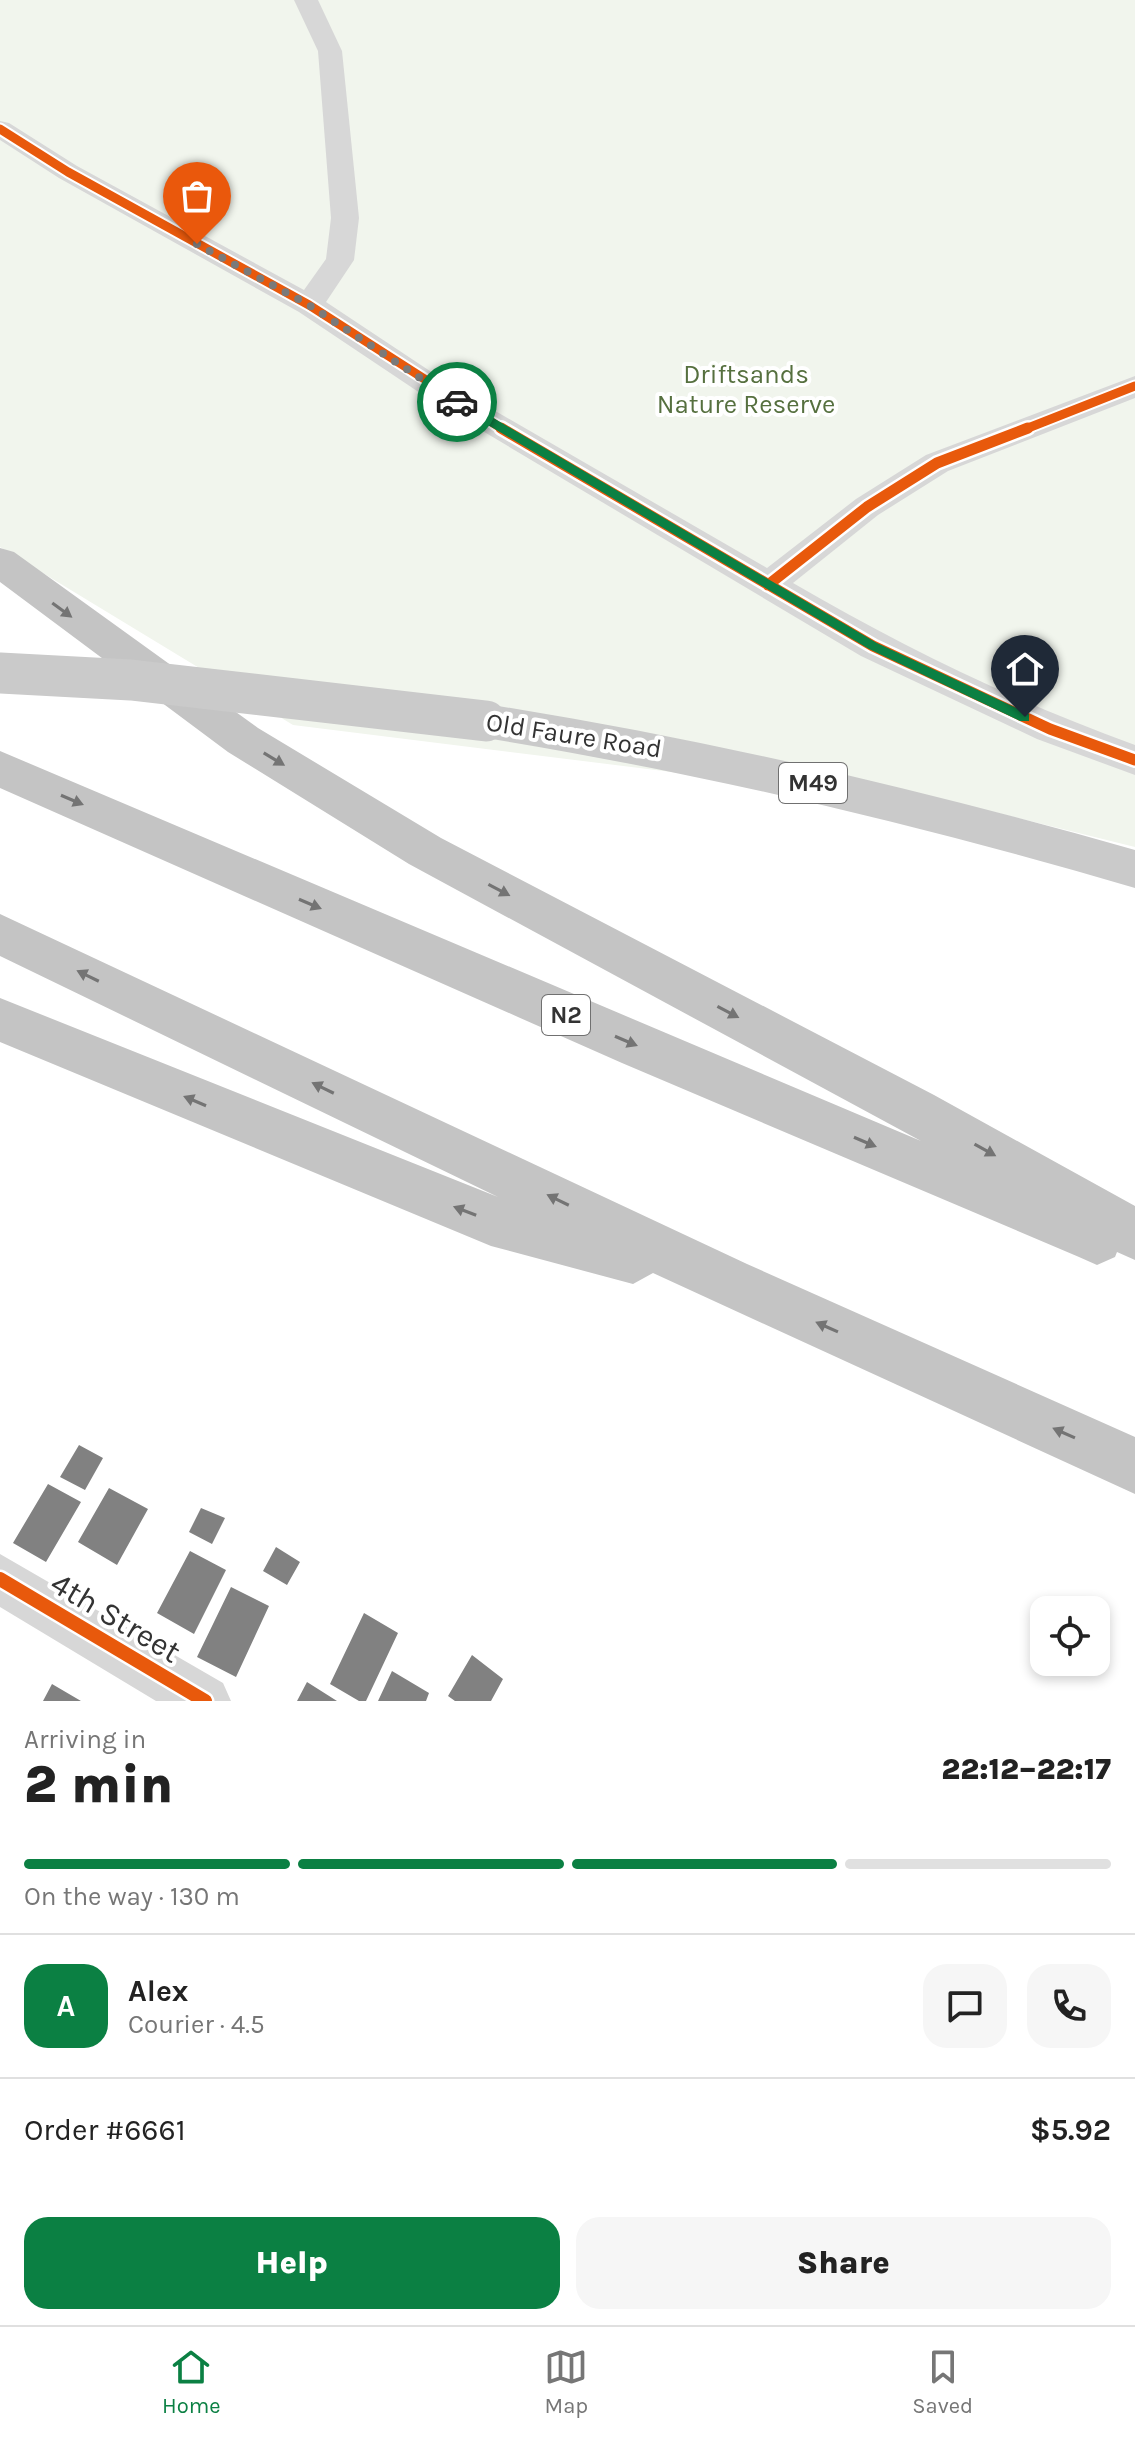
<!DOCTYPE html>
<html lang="en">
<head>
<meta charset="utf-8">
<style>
	:root { --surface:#fff; --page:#f6f6f6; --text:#222; --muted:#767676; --line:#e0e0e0; --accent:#0b8043 }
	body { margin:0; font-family:Karla,sans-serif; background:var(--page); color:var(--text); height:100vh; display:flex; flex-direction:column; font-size:30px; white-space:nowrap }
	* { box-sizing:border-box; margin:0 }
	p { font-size:26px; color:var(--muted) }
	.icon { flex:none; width:44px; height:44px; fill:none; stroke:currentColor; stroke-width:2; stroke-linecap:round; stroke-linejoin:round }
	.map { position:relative; height:1701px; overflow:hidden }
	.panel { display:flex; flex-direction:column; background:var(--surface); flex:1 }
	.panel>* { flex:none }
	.fabs { position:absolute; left:1030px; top:1596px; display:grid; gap:16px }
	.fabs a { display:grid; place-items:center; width:80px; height:80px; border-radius:16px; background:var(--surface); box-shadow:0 4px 12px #0003; font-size:40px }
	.pin { position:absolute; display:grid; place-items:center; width:68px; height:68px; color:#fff; margin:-82px -34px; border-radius:50% 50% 50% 0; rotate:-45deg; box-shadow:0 0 8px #0007 }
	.pin .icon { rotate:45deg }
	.courier { position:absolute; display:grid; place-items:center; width:80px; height:80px; margin:-40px; border:6px solid #0b8043; border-radius:50%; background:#fff; color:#222; box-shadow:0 2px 10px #0007 }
	.summary em { font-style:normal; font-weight:800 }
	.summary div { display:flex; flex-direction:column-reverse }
	.summary { display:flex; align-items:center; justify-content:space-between; height:136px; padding:0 24px }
	h1 { font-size:52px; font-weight:800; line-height:60px }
	.bar { display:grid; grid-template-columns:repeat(4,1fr); gap:12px 8px; align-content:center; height:96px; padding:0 24px }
	.bar i { height:10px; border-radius:6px; background:var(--line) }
	.bar .selected { background:var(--accent) }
	.bar p { grid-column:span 4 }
	.line { display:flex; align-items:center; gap:20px; padding:0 24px; border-top:2px solid var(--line) }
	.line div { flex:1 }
	.round { display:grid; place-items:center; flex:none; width:84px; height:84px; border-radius:24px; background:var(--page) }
	.cta { display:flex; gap:16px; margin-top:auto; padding:16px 24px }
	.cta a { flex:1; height:92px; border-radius:24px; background:var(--accent); color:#fff; font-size:32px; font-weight:800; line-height:92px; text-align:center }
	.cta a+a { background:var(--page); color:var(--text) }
	.tab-bar { display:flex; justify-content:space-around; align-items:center; height:112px; border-top:2px solid var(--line); background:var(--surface); font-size:22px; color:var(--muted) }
	.tab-bar a { display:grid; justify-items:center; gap:4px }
	.tab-bar .selected { color:var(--accent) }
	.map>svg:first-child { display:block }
	.green { fill:#f1f5ed }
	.building { fill:#818181 }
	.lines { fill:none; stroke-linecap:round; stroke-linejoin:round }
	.street { fill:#d7d7d7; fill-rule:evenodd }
	.primary { fill:#cacaca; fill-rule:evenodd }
	.highway { fill:#c4c4c4; fill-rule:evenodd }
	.primary-bridge { stroke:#cacaca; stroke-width:41 }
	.cycleway-far2-casing { stroke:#fff; stroke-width:13 }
	.cycleway-far1-casing { stroke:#fff; stroke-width:16 }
	.cycleway-casing { stroke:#fff; stroke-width:19 }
	.cycleway-far2 { stroke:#e8590c; stroke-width:9 }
	.cycleway-far1 { stroke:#e8590c; stroke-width:11 }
	.cycleway { stroke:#e8590c; stroke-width:14 }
	.oneway { fill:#747474 }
	.route { fill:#0b8043 }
	.done { stroke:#7a7a7a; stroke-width:8; stroke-dasharray:0 14.4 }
	.labels { text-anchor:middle; stroke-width:8; stroke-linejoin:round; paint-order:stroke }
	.shield { fill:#fff; stroke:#707070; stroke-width:2 }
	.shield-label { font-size:24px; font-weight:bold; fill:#333 }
	.park-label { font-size:26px; fill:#56703f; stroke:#fff }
	.street-label { font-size:26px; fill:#333; stroke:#fff }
	.near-street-label { font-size:32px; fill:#333; stroke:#fff }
</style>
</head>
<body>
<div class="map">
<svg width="1135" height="1701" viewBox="0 0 1135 1701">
	<rect width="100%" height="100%" fill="#fff"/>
	<path class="green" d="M0 0H1135V847L994 812 293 725 0 547Z"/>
	<path class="building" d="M79 1445 103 1458 85 1490 60 1477Z
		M48 1484 81 1502 46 1562 13 1543Z
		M109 1488 148 1509 117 1565 78 1542Z
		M201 1508 225 1518 212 1544 189 1532Z
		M276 1547 300 1562 287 1585 263 1571Z
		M190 1551 226 1570 194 1634 157 1613Z
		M231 1587 269 1606 236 1677 197 1657Z
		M364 1613 398 1633 366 1701H359L330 1684Z
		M472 1655 503 1679 491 1701H455L448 1696Z
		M392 1671 429 1693 426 1701H378Z
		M307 1682 337 1701H297Z
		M52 1684 81 1701H43Z"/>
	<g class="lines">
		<path class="street" d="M294 0H318L342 51 359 218 354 260 326 302 454 387 767 568 856 499 926 455 1135 376V398L948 471 878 515 793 583C903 647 1016 702 1135 745V775L1037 739 861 656 432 401 299 312 59 178 0 140V121L9 123 77 166 304 290 326 259 331 218 318 51Z
			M0 1554 223 1683 231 1701H156L0 1607Z"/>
		<path class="primary" d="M486 704C706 739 921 789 1135 850V888C921 825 706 774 486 738L471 733 465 721 471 709Z"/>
		<path class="highway" d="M0 548 14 552 258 728 441 838 934 1095 1135 1206V1260L1117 1252 1115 1257 1097 1265 1079 1257 622 1063 0 788V751L921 1141 409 864 228 752 0 582Z
			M0 914 747 1264 1135 1437V1494L653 1273 633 1284 491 1246 0 1042V998L498 1197 0 956Z"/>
		<path class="primary-bridge" d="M0 673 131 680 486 721"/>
		<g class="cycleway-far2-casing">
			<path id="cycleway-far2" d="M0 129 68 172 309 305 504 430
				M1023 430 1135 386"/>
		</g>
		<g class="cycleway-far1-casing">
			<path id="cycleway-far1" d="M501 428 873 646 1050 729 1135 760
				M768 585 867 507 937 463 1028 428"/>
		</g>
		<g class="cycleway-casing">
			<path id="cycleway" d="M0 1579 205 1701"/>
		</g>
		<use href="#cycleway-far2" class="cycleway-far2"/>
		<use href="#cycleway-far1" class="cycleway-far1"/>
		<use href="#cycleway" class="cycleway"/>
	</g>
	<defs><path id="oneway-solid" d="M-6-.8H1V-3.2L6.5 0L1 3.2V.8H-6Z" transform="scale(2)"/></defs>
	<g class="oneway">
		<use href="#oneway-solid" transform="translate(62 610) rotate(36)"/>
		<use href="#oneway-solid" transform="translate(274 759) rotate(31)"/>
		<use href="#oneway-solid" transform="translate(72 800) rotate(23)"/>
		<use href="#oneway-solid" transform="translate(499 890) rotate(28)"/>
		<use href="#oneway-solid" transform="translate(310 904) rotate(23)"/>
		<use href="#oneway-solid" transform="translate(88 976) rotate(-154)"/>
		<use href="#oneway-solid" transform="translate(728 1012) rotate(28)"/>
		<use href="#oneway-solid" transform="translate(626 1041) rotate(23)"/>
		<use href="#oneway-solid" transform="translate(323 1088) rotate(-154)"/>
		<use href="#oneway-solid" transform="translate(195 1101) rotate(-157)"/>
		<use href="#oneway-solid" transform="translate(865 1142) rotate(23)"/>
		<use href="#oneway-solid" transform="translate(985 1150) rotate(29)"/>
		<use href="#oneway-solid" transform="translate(558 1200) rotate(-154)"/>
		<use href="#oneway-solid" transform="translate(465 1211) rotate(-159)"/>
		<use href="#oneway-solid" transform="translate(827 1327) rotate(-156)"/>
		<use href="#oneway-solid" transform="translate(1064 1433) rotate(-156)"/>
	</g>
	<path class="route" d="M454 399H461L877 643 1029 714V721H1020L869 649 454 405Z"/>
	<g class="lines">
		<path class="done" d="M197 244 309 305 457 402"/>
	</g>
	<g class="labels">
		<g class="shield">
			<rect x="779" y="763" width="68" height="40" rx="6"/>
			<rect x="542" y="995" width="48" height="40" rx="6"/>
		</g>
		<g class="shield-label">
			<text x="813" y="791">M49</text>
			<text x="566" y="1023">N2</text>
		</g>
		<g class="park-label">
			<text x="746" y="383">Driftsands<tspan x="746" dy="30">Nature Reserve</tspan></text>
		</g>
		<g class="street-label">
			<text transform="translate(574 735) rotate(9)" y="9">Old Faure Road</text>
		</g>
		<g class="near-street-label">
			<text transform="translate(116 1617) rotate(31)" y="11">4th Street</text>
		</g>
	</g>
</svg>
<div class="fabs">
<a><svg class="icon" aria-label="locate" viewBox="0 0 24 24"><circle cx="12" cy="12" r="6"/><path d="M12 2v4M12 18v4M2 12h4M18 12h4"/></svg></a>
</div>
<div class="pin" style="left:197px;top:244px;background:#ea580c"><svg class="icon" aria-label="bag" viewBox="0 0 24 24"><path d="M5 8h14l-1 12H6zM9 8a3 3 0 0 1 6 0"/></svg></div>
<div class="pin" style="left:1025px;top:717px;background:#1f2937"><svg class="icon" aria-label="home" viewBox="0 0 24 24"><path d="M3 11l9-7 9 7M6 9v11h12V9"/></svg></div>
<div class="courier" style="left:457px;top:402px"><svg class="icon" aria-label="car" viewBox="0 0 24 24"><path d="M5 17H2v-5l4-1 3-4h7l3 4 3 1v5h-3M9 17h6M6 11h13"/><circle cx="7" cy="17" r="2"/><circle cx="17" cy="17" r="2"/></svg></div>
</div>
<section class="panel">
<div class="summary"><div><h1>2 min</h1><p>Arriving in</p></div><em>22:12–22:17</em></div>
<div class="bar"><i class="selected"></i><i class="selected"></i><i class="selected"></i><i></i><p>On the way · 130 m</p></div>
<div class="line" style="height:144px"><b class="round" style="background:var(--accent);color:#fff">A</b><div><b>Alex</b><p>Courier · 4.5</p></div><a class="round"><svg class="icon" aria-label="chat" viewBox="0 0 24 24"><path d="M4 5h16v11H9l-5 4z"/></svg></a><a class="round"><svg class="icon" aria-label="phone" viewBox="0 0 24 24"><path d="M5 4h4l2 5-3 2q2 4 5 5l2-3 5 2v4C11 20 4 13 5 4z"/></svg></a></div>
<div class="line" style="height:104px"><div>Order #6661</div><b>$5.92</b></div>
<div class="cta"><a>Help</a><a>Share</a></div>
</section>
<nav class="tab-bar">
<a class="selected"><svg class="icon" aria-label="home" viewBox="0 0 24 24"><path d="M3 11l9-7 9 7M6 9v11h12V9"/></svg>Home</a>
<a><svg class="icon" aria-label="map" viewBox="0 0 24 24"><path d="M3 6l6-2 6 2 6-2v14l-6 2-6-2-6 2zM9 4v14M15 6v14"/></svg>Map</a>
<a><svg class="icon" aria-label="saved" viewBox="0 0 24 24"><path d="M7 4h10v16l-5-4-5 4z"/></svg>Saved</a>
</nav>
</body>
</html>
